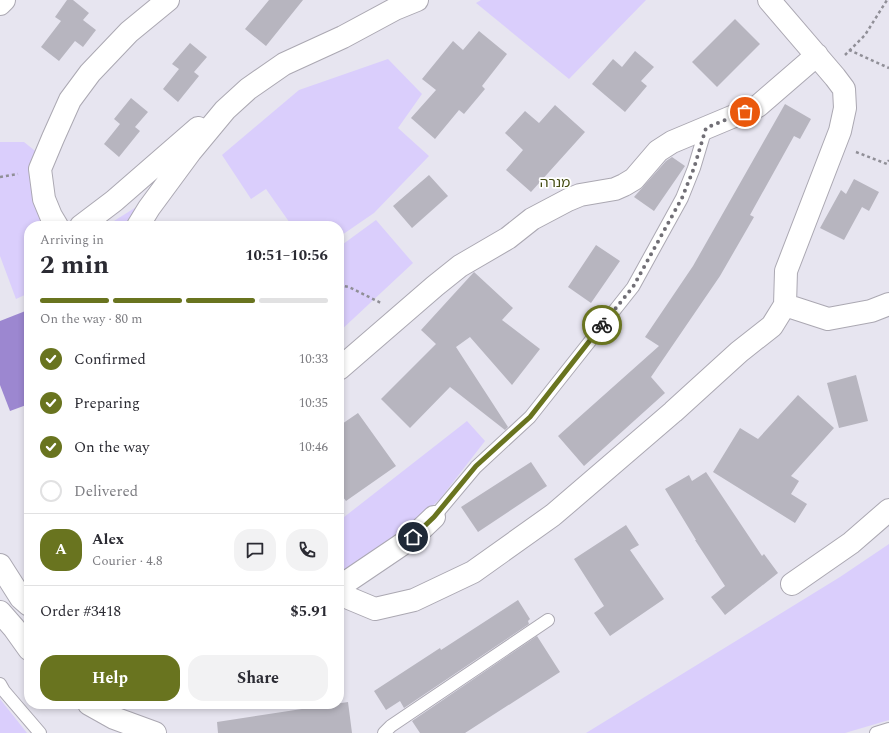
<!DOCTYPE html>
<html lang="en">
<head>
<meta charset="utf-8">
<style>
	:root { --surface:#fff; --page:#f2f2f3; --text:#2b2b33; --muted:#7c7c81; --line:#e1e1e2; --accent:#69741f }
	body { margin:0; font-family:Spectral,"Noto Sans Hebrew",serif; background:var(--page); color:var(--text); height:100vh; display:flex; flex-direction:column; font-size:15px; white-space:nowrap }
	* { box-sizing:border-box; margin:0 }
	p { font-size:13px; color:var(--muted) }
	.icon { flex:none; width:22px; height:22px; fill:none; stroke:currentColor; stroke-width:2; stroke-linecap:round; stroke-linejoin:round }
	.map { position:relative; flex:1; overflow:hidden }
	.drawer { position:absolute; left:24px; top:221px; width:320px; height:488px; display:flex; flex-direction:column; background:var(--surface); border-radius:16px; box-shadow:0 2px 6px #0003 }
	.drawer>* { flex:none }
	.pin { position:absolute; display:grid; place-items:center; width:34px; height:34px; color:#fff; margin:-17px; border:2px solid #fff; border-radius:50%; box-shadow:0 1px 4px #0007 }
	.courier { position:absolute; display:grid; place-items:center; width:40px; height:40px; margin:-20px; border:3px solid #69741f; border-radius:50%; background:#fff; color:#222; box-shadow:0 1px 5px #0007 }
	.headline em { font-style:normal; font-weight:700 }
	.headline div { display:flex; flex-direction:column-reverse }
	.headline { display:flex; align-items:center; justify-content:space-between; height:68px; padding:0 16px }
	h1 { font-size:26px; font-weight:700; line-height:30px }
	.bar { display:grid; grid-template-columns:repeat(4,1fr); gap:6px 4px; align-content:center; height:48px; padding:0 16px }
	.bar i { height:5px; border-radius:3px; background:var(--line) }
	.bar .current { background:var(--accent) }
	.bar p { grid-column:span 4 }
	.line { display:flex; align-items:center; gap:10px; padding:0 16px; border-top:1px solid var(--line) }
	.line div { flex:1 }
	.round { display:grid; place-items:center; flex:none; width:42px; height:42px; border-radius:16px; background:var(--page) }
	ol { padding:0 16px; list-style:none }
	li { display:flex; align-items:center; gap:12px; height:44px }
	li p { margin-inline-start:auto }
	li .icon { padding:4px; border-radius:50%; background:var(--accent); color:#fff; stroke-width:4 }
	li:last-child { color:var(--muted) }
	li i { width:22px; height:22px; border:2px solid var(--line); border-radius:50% }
	.button { display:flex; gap:8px; margin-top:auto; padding:8px 16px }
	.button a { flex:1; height:46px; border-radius:16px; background:var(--accent); color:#fff; font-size:16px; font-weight:700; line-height:46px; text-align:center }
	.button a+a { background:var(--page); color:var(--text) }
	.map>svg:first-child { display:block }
	.green { fill:#dacefc }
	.water { fill:#9c87d0 }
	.building { fill:#b7b5bf }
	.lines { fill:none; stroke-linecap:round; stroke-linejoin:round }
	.lane-casing { stroke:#aba8b2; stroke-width:14 }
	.street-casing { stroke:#aba8b2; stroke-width:24 }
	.path { stroke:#908f97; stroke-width:2.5; stroke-dasharray:3 3; stroke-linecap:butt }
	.lane { stroke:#fff; stroke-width:12 }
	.street { stroke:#fff; stroke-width:22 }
	.done { stroke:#716f76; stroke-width:4; stroke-dasharray:0 7.2 }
	.route { stroke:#69741f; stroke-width:5 }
	.labels { text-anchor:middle; stroke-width:3.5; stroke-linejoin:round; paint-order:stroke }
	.quarter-label { font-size:14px; fill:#444c12; stroke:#fff }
</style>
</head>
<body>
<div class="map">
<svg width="889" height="733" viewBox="0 0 889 733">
	<rect width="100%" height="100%" fill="#e7e5f0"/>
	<path class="green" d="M481 0H646L569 79 476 3Z
		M388 59 422 94 398 128 429 156 374 213 339 237V226H292L266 189 251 199 222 155 299 90Z
		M0 142H24L39 154 46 226H29V293L16 299 0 256Z
		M149 199 130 226H106Z
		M376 220 413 263 339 332V247Z
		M467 421 485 441 440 499 390 545 362 561 339 572V521Z
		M889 544V720L845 733H586L840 577Z
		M0 699 27 733H0Z"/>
	<path class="water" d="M28 310 29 404 10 411 0 385V321Z"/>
	<path class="building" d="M67 0H73L89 13 83 20 96 30 83 47 75 41 59 61 41 47 61 21 55 17Z
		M269 0H303L266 46 245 29Z
		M735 19 760 44 717 87 692 62Z
		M479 31 507 54 482 86 485 89 464 114 459 110 435 139 411 118 436 90 422 79 453 41 463 50Z
		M190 43 207 57 194 72 199 76 178 102 163 89 179 69 172 64Z
		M635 51 654 67 641 81 647 86 625 112 592 84 613 59 622 67Z
		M131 98 148 112 135 127 140 131 119 157 104 144 120 124 114 119Z
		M785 104 811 119 800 139 794 136 750 215 754 217 720 276 651 377 665 393 584 466 558 436 659 346 645 337 693 266Z
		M555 105 585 132 531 192 506 170 523 150 505 133 525 111 539 123Z
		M672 157 685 166 654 211 634 197 666 161Z
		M429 175 448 196 412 228 393 206Z
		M854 179 879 192 869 211 862 207 844 240 820 228 841 190 846 194Z
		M596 245 620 261 591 303 568 287Z
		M474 272 513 308 502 320 540 349 512 385 470 337 456 347 508 427 505 430 450 387 410 428 381 399 436 344 421 330Z
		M856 375 868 421 839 428 827 383Z
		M798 395 834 428 791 476 799 481 791 494 807 504 795 523 713 472 740 428 758 439Z
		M358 413 396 466 346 501 339 492V426Z
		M531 462 547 486 478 532 461 507Z
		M706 472 762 556 764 554 778 573 725 615 711 597 725 586 695 540H696L665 489 689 475 692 481Z
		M626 525 639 545 630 550 664 599 610 636 594 613 604 606 574 559Z
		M518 600 530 619 528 621 529 624 404 708 400 701 386 710 374 691 440 648 441 650Z
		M537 636 560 672 465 733H420L412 721Z
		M348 702 352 733H218L217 722Z"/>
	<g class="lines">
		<g class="lane-casing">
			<path id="lane" d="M434 517 476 467 530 417 633 287 682 198 694 168 706 128
				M0 684 4 691 40 733
				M384 733 391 726 548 620
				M876 733 889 729"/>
		</g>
		<g class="street-casing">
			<path id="street" d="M769 0 835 77 844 89 845 108 840 131 786 271 785 305
				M0 4 4 0
				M57 226 51 216 44 199 40 169 53 138 70 100 90 73 129 32 168 0
				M81 226 114 201 198 128
				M138 226 149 208 191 151 225 110 248 89 284 64 343 37 395 9 417 0
				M339 369 435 286 460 266 508 238 532 219 568 200 580 195 615 189 624 185 634 179 658 151 672 142 758 106 817 55
				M0 565 21 598 29 605
				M792 584 851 543 889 510
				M339 587 413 537 434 517
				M339 594 375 609 414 600 473 572 553 515 673 412 739 352 772 326 785 305 828 319 871 311 889 304
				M0 612 14 628 29 649
				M89 704 114 718 155 733"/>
		</g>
		<path class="path" d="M849 50 889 68
			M845 55 865 35 887 0
			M856 152 887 164 889 160
			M0 177 18 174
			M339 285 349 287 381 303"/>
		<use href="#lane" class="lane"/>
		<use href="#street" class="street"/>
	</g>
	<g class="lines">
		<path class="done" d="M602 325 633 287 682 198 694 168 706 128 745 112"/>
		<path class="route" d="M413 537 434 517 476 466 530 417 602 325"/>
	</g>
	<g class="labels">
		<g class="quarter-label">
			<text x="555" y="187">מנרה</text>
		</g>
	</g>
</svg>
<div class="pin" style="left:745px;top:112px;background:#ea580c"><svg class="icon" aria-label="bag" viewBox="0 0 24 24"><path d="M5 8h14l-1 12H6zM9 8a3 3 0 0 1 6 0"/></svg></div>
<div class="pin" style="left:413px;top:537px;background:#1f2937"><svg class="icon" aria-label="home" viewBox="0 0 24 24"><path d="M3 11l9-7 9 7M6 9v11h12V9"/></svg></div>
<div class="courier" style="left:602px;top:325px"><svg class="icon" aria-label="bike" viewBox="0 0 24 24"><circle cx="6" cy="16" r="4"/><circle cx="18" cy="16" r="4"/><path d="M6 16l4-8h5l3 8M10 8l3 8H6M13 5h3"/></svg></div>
<section class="drawer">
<div class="headline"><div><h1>2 min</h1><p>Arriving in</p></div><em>10:51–10:56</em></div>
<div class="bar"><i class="current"></i><i class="current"></i><i class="current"></i><i></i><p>On the way · 80 m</p></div>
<ol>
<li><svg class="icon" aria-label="check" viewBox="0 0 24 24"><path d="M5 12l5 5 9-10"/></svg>Confirmed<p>10:33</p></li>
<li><svg class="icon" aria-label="check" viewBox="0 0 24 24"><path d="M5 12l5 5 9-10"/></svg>Preparing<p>10:35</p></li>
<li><svg class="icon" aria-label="check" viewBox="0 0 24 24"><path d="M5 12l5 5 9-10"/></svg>On the way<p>10:46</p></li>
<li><i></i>Delivered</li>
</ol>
<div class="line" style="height:72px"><b class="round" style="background:var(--accent);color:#fff">A</b><div><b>Alex</b><p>Courier · 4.8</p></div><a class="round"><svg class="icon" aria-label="chat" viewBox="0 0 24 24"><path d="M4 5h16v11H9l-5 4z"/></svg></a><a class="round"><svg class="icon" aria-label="phone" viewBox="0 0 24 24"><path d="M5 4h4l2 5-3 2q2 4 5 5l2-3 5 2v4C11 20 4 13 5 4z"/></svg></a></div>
<div class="line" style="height:52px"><div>Order #3418</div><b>$5.91</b></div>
<div class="button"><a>Help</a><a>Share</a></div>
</section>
</div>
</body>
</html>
